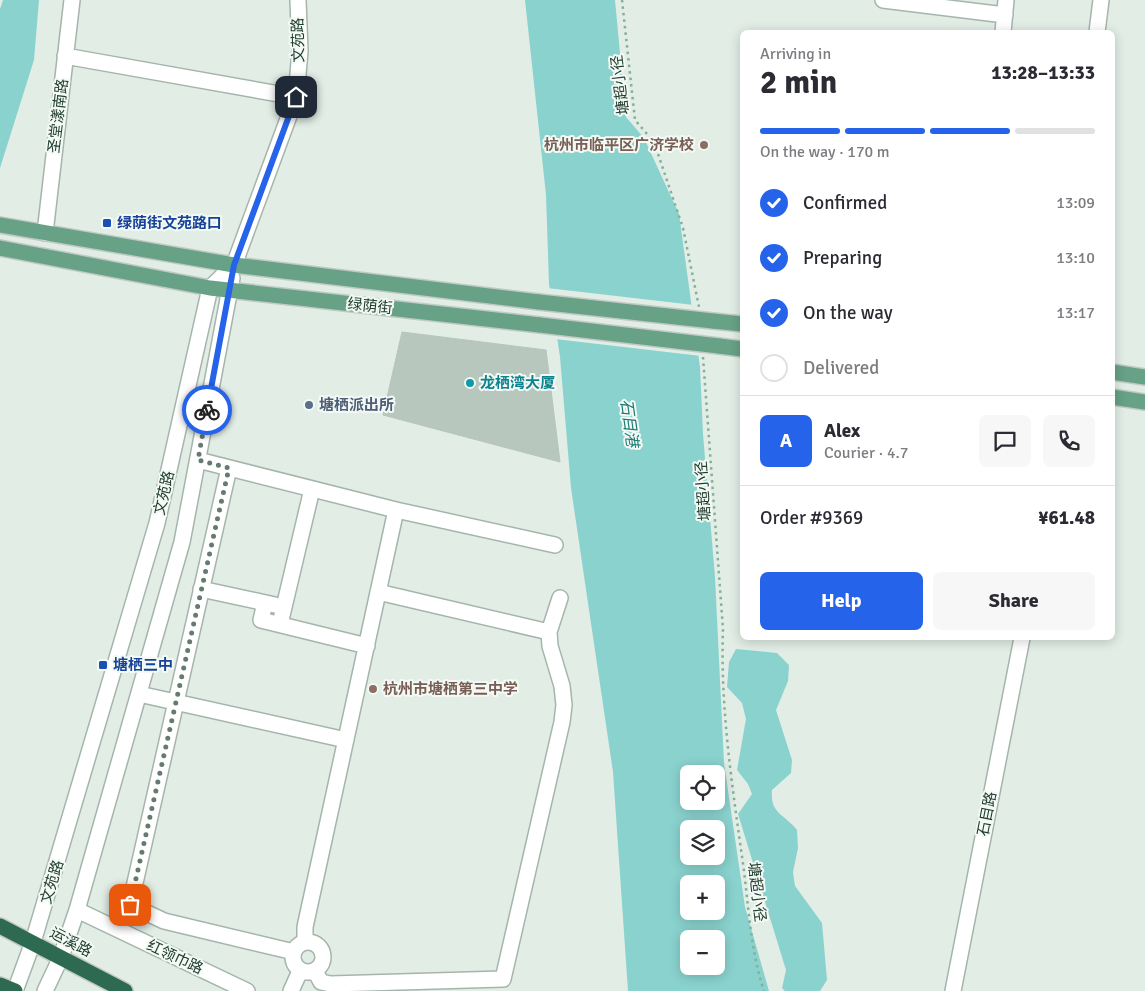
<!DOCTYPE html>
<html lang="en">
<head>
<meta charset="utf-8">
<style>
	:root { --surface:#fff; --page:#f7f7f7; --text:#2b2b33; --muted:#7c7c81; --line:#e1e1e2; --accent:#2563eb }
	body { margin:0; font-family:Signika,"Noto Sans SC",sans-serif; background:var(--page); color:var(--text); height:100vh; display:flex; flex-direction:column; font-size:19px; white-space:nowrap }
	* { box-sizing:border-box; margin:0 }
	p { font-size:16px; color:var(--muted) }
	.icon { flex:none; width:28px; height:28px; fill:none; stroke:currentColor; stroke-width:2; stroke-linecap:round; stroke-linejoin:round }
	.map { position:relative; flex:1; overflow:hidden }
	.details { position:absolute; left:740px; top:30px; width:375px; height:610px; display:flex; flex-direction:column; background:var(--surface); border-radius:8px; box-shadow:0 2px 12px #0003 }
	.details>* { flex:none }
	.buttons { position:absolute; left:680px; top:765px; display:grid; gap:10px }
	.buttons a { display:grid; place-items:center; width:45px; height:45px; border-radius:8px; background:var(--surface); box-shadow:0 2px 12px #0003; font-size:25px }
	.pin { position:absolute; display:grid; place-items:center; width:42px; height:42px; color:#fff; margin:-21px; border-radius:10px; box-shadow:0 2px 8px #0006 }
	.courier { position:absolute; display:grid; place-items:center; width:50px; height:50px; margin:-25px; border:4px solid #2563eb; border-radius:50%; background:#fff; color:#222; box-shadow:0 1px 6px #0007 }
	.head em { font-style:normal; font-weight:700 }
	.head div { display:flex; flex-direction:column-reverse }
	.head { display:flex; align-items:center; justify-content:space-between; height:85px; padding:0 20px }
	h1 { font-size:32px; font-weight:700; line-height:38px }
	.bar { display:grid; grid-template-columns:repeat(4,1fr); gap:8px 5px; align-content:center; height:60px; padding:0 20px }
	.bar i { height:6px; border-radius:4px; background:var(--line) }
	.bar .selected { background:var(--accent) }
	.bar p { grid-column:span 4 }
	.line { display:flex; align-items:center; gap:12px; padding:0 20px; border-top:1px solid var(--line) }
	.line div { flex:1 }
	.round { display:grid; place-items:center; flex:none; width:52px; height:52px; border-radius:8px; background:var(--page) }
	ol { padding:0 20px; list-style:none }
	li { display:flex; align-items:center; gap:15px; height:55px }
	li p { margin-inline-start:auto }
	li .icon { padding:5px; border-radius:50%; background:var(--accent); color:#fff; stroke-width:4 }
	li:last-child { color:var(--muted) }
	li i { width:28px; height:28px; border:2px solid var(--line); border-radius:50% }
	.action { display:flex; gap:10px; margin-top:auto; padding:10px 20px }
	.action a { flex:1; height:58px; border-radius:8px; background:var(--accent); color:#fff; font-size:20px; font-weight:700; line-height:58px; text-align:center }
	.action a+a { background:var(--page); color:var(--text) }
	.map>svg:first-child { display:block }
	.water { fill:#8ad2ce; fill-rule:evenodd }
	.pier { fill:#e2ede6 }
	.building { fill:#b8c7be; stroke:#b5c6bb }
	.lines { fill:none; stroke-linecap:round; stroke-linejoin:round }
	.minor-casing { stroke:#a5b5ac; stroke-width:18 }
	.major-casing { stroke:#c1c9c5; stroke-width:18 }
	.highway-casing { stroke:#c1c9c5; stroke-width:18 }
	.path { stroke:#83b098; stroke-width:2.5; stroke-dasharray:2.5 4; stroke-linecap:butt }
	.minor { stroke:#fff; stroke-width:15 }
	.major { stroke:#67a286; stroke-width:15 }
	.highway { stroke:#2e6a51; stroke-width:15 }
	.major-bridge-casing { stroke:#c1c9c5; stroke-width:18; stroke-linecap:butt }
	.major-bridge { stroke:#67a286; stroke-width:15 }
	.done { stroke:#657b70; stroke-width:5; stroke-dasharray:0 9 }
	.route { stroke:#2563eb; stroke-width:6 }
	.education-dot { fill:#8d6e63; stroke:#f3f9f5; stroke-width:2 }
	.transit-dot { fill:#1a4fb4; stroke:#f3f9f5; stroke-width:2 }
	.culture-dot { fill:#0f9aa8; stroke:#f3f9f5; stroke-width:2 }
	.service-dot { fill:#5c6f8a; stroke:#f3f9f5; stroke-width:2 }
	.labels { text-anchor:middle; stroke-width:4; stroke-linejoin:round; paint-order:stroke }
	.street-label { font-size:15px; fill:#223e30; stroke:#f3f9f5 }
	.education-label { font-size:15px; font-weight:bold; fill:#785e54; stroke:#f3f9f5; text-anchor:end }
	.transit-label { font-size:15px; font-weight:bold; fill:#164399; stroke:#f3f9f5; text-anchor:start }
	.culture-label { font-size:15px; font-weight:bold; fill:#0d838f; stroke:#f3f9f5; text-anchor:start }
	.service-label { font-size:15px; font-weight:bold; fill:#4e5e75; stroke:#f3f9f5; text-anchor:start }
	.water-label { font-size:16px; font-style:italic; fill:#1b7a76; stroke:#f3f9f5 }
</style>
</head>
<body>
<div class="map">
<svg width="1145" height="991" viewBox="0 0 1145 991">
	<rect width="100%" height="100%" fill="#e2ede6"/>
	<path class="water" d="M3 0H39L34 60 0 168V9Z
		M525 0H615L626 117 644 138 679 214 700 367 703 434 715 577 724 763 745 907 769 991H628L613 772 571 488 560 357 549 284 546 195ZM689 774H716V801H689ZM689 829H716V856H689ZM689 884H716V911H689ZM689 939H716V966H689Z
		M736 649 777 653 789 665 788 681 776 710 792 760 791 773 772 790C770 814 783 813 797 830L798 848 793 872 795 886 822 923 827 980 820 991H785L782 988 786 970 738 814 752 794 748 784 737 770 746 719 742 703 727 687 729 662Z"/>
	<path class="pier" d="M547 288 694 305 701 356 555 339Z"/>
	<path class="building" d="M402 332 546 350 560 462 383 415Z"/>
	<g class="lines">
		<g class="minor-casing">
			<path id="minor" d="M883 0 1005 15
				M1003 32 1006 0
				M1097 32 1101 0
				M65 56 296 97
				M45 233 72 0
				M198 460 396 510 555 545
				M229 468 130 905 164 921 294 952
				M201 589 275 605
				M378 592 549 632
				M265 603 261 620 367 646
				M280 624 312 489
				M139 694 346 740
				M77 910 247 991
				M293 957a15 15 0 1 1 30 0a15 15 0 1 1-30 0Z
				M305 942V927L396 510
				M315 971 321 982 331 984 503 979 562 722 564 705 562 686 550 646 549 632 560 598
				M15 991 33 942 157 523 210 288 234 265 296 97 300 51 298 0
				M45 991 61 957 77 910 182 542 232 278
				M291 991 300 971
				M953 991 1022 638"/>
		</g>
		<g class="major-casing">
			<path id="major" d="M0 225 234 265 539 302
				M0 248 210 288 540 325
				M713 321 742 324
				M719 346 742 349
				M1112 372 1145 377
				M1112 397 1145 402"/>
		</g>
		<g class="highway-casing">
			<path id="highway" d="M0 926 125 991
				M0 985 15 991"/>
		</g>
		<path class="path" d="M622 0 635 120 654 142 683 228 699 307
			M703 357 723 629C720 710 733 791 744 871 749 912 751 952 764 991"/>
		<use href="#minor" class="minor"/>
		<use href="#major" class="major"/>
		<use href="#highway" class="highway"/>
		<g class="major-bridge-casing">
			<path id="major-bridge" d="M539 302 713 321
				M540 325 719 346"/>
		</g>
		<use href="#major-bridge" class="major-bridge"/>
	</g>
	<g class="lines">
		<path class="done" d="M130 905 229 468 198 460 207 410"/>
		<path class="route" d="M207 410 234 265 296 97"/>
	</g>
	<g class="education-dot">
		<circle cx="704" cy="145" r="5"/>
		<circle cx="373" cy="689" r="5"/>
	</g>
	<g class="transit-dot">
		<rect x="102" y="218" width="10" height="10" rx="2.5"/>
		<rect x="98" y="660" width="10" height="10" rx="2.5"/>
	</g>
	<circle class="culture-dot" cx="470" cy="383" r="5"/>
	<circle class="service-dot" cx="309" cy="405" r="5"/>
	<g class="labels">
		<g class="street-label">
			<text transform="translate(298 40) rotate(-91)" y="5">文苑路</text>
			<text transform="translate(620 85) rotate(-97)" y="5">塘超小径</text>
			<text transform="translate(58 116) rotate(-83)" y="5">圣堂漾南路</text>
			<text transform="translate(370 306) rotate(6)" y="5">绿荫街</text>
			<text transform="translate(703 491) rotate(-94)" y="5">塘超小径</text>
			<text transform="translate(164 493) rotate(-77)" y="5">文苑路</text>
			<text transform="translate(987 814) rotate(-79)" y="5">石目路</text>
			<text transform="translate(52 882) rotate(-73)" y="5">文苑路</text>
			<text transform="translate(757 892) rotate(83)" y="5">塘超小径</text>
			<text transform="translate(71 942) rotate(28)" y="5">运溪路</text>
			<text transform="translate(175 957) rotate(25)" y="5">红领巾路</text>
		</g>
		<g class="education-label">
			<text x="694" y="150">杭州市临平区广济学校</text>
			<text x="383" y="694" text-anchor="start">杭州市塘栖第三中学</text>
		</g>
		<g class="transit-label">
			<text x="117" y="228">绿荫街文苑路口</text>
			<text x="113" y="670">塘栖三中</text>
		</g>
		<g class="culture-label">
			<text x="480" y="388">龙栖湾大厦</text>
		</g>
		<g class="service-label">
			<text x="319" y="410">塘栖派出所</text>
		</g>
		<g class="water-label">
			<text transform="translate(630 423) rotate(82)" y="6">石目港</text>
		</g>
	</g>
</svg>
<div class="buttons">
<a><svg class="icon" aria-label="locate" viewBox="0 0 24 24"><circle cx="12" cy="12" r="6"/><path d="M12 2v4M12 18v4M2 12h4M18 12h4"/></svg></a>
<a><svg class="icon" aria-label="layers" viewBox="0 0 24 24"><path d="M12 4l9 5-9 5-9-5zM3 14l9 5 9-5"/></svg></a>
<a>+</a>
<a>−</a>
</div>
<div class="pin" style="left:130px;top:905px;background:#ea580c"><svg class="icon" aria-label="bag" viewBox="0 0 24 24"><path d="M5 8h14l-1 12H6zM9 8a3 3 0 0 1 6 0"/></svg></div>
<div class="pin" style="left:296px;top:97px;background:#1f2937"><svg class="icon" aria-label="home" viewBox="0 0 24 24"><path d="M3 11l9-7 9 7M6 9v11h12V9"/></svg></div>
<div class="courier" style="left:207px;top:410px"><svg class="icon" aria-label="bike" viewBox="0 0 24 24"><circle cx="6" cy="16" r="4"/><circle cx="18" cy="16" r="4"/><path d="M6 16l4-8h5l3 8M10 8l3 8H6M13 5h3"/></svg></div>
<section class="details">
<div class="head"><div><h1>2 min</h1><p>Arriving in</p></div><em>13:28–13:33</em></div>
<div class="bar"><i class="selected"></i><i class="selected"></i><i class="selected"></i><i></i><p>On the way · 170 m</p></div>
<ol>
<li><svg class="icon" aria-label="check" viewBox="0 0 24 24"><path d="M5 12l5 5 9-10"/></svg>Confirmed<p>13:09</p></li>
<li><svg class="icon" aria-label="check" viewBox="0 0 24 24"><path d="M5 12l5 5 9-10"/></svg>Preparing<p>13:10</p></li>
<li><svg class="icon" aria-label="check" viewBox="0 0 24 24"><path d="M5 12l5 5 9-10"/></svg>On the way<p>13:17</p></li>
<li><i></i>Delivered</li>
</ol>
<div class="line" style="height:90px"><b class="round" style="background:var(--accent);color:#fff">A</b><div><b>Alex</b><p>Courier · 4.7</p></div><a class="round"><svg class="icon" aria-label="chat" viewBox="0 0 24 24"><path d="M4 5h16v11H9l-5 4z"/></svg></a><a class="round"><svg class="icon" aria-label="phone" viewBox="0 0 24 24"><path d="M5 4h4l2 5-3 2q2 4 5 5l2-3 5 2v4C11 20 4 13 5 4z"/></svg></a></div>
<div class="line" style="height:65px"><div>Order #9369</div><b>¥61.48</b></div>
<div class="action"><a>Help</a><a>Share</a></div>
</section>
</div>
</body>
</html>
